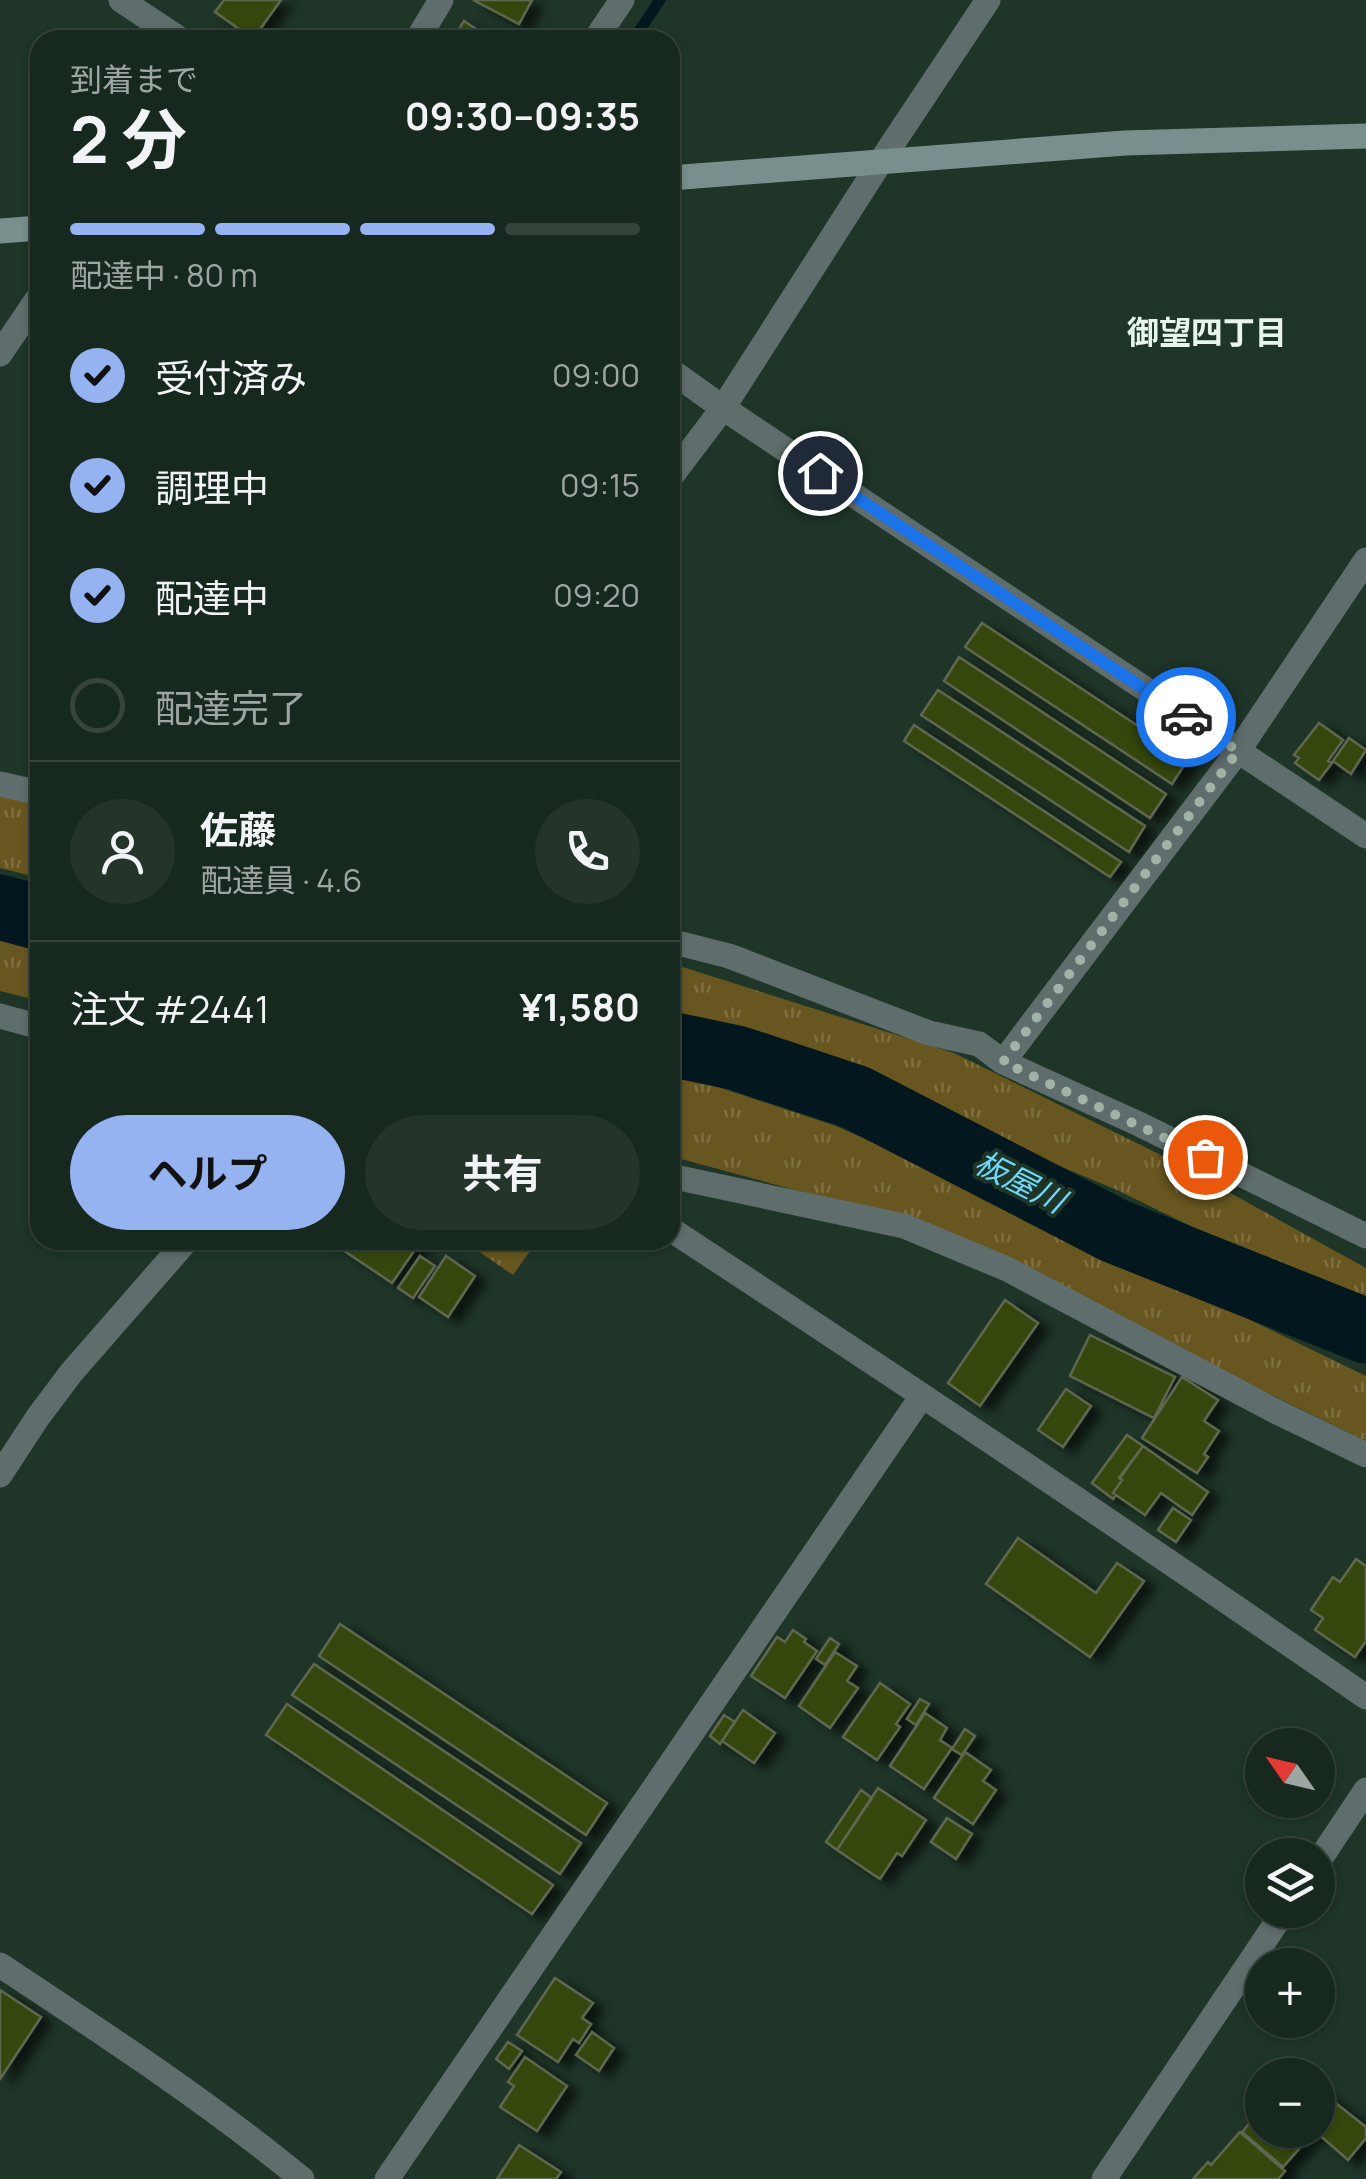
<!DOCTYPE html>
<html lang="ja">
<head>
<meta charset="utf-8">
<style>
	:root { --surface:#17281e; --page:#24342b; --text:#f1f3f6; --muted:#9ea6a4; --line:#36443c; --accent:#95b2f1 }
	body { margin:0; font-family:Manrope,"Noto Sans JP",sans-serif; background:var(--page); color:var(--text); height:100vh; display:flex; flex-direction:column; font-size:38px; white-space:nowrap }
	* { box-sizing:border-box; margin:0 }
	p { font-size:32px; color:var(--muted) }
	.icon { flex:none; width:55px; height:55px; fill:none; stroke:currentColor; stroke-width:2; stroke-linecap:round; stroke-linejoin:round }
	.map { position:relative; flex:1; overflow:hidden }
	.panel { position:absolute; left:30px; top:30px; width:650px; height:1220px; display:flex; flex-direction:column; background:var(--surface); border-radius:30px; box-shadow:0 2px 8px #0004,0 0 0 2px var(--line) }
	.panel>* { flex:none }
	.needle { width:65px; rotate:304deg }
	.fabs { position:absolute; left:1245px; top:1728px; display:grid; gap:20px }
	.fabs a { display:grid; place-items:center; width:90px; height:90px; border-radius:50%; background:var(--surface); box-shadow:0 2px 8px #0004,0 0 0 2px var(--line); font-size:50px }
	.pin { position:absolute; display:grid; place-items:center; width:85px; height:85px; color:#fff; margin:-42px; border:5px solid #fff; border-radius:50%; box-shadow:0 2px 10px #0007 }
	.courier { position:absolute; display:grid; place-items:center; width:100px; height:100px; margin:-50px; border:8px solid #1a73e8; border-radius:50%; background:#fff; color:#222; box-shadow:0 2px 12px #0007 }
	.headline em { font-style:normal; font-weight:700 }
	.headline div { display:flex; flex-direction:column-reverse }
	.headline { display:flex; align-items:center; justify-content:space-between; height:170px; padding:0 40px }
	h1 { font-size:65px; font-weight:700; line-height:75px }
	.bar { display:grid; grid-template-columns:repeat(4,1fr); gap:15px 10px; align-content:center; height:120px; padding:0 40px }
	.bar i { height:12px; border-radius:8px; background:var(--line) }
	.bar .selected { background:var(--accent) }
	.bar p { grid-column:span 4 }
	.line { display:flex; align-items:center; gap:25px; padding:0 40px; border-top:2px solid var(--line) }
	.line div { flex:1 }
	.round { display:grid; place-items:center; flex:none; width:105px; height:105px; border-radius:52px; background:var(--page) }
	ol { padding:0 40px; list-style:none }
	li { display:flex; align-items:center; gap:30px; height:110px }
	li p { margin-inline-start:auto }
	li .icon { padding:10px; border-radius:50%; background:var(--accent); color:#111; stroke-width:4 }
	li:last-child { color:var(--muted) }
	li i { width:55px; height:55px; border:5px solid var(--line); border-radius:50% }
	.button { display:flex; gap:20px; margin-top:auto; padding:20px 40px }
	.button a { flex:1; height:115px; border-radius:60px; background:var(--accent); color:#111; font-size:40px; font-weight:700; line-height:115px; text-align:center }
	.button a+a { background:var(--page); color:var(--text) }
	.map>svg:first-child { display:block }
	.grass { fill:url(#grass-tufts) }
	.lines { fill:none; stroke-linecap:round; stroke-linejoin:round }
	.stream { stroke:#02171e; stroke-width:11 }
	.river { stroke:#02171e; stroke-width:65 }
	.building { fill:#364611; stroke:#5f6850; stroke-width:2.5; filter:url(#shadow) }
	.street { stroke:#5f6d6c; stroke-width:25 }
	.secondary { stroke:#798f8d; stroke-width:25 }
	.done { stroke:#a1b2a7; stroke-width:10; stroke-dasharray:0 18 }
	.route { stroke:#1a73e8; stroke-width:12 }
	.labels { text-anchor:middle; stroke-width:8; stroke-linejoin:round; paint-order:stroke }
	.neighbourhood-label { font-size:32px; font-weight:bold; fill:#e7f5eb; stroke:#1f3528 }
	.water-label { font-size:32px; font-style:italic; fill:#6fd8fa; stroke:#1f3528 }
</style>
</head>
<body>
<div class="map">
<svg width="1366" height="2179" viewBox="0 0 1366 2179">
	<defs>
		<pattern id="grass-tufts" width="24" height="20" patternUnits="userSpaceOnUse" patternTransform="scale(2.5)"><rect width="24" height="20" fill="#67561f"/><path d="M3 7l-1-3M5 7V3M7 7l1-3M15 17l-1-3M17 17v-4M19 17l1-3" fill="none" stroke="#7d6f40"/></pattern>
		<filter id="shadow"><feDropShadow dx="11" dy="6" stdDeviation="5" flood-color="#0009"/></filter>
	</defs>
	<rect width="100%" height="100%" fill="#1f3528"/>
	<path class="grass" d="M0 794 40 803V878L0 868Z
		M0 931 40 941V1001L0 991Z
		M670 963 954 1053 1167 1158 1366 1268V1312L1117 1190 912 1105 670 1019Z
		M670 1071 836 1126 996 1197 1366 1376V1441L920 1224 670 1156Z
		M462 1240H538L513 1275Z"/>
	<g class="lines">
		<path class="stream" d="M633 40 660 0"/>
		<path class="river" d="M0 907 40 918
			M670 1044 737 1058 855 1097 1115 1231 1366 1331"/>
	</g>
	<path class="building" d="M224 0H281L253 39 215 12Z
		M473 0H532L519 24Z
		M464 21 493 40H452Z
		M982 623 1188 759 1172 784 965 647Z
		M959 657 1166 794 1150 818 944 681Z
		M938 690 1145 826 1129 852 921 715Z
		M1319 723 1343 740 1328 761 1332 763 1319 780 1295 763 1299 758 1294 755Z
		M914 725 1121 862 1110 877 904 741Z
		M1349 738 1366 750 1351 774 1333 761Z
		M328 1240H420L421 1241 392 1283Z
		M420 1256 435 1266 413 1298 398 1288Z
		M446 1256 475 1276 448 1317 419 1297Z
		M1005 1300 1038 1323 980 1406 948 1383Z
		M1090 1335 1175 1377 1154 1418 1070 1376Z
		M1182 1377 1218 1400 1204 1421 1219 1431 1204 1454 1208 1457 1197 1473 1142 1438Z
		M1066 1389 1091 1406 1063 1447 1038 1430Z
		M1127 1435 1143 1446 1119 1478 1122 1480 1113 1493 1116 1495 1113 1499 1092 1483Z
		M1143 1446 1208 1492 1192 1515 1161 1493 1145 1515 1113 1493 1122 1480 1120 1478Z
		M1173 1508 1191 1520 1176 1542 1158 1530Z
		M1018 1538 1096 1593 1117 1563 1144 1581 1090 1657 986 1584Z
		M1356 1559 1366 1566V1641L1355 1657 1315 1630 1323 1618 1311 1610 1333 1577 1340 1582Z
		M340 1624 607 1803 586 1835 319 1656Z
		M793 1630 806 1639 804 1642 817 1651 785 1698 751 1676 777 1637 785 1642Z
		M830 1638 839 1644 825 1665 816 1659Z
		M835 1652 857 1666 847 1681 858 1688 830 1728 799 1706Z
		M314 1664 581 1843 560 1874 292 1695Z
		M880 1683 910 1704 896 1724 900 1727 877 1760 843 1737Z
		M920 1699 929 1704 916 1725 907 1719Z
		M287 1704 553 1885 532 1914 266 1735Z
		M743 1710 775 1733 754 1763 722 1741Z
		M925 1713 947 1728 940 1740 952 1748 924 1789 890 1766Z
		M724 1715 735 1722 720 1744 710 1736Z
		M965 1729 975 1736 962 1755 952 1749Z
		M965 1752 991 1770 983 1781 996 1790 973 1824 934 1798Z
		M878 1788 926 1820 902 1856 897 1853 880 1879 837 1850Z
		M861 1790 872 1798 837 1850 826 1842Z
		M947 1818 972 1834 956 1859 931 1842Z
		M555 1978 593 2003 582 2018 591 2024 579 2043 573 2039 558 2062 517 2035Z
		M0 1990 41 2017 0 2079Z
		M592 2032 614 2048 599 2071 576 2055Z
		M508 2042 522 2051 509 2069 496 2059Z
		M525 2057 567 2086 537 2131 500 2107 514 2086 508 2082Z
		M1318 2089 1366 2127V2138L1348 2160 1315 2131 1283 2167 1242 2132 1262 2109V2130H1318Z
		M1240 2132 1285 2171 1278 2179H1193L1208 2162 1211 2165Z
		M519 2145 561 2172 556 2179H497Z"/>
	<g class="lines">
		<path class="street" d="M121 0 181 40
			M417 40 441 0
			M595 40 622 0
			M0 354 40 295
			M670 370 723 408 1366 836
			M670 478 723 408 881 161 988 0
			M0 784 40 793
			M670 941 729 956 929 1033 979 1044 1003 1062 1139 1124 1366 1236
			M0 1016 40 1027
			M1003 1062 1238 751 1366 560
			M670 1176 904 1226 1007 1269 1273 1410 1366 1455
			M670 1229C904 1382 1136 1538 1366 1697
			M0 1475 38 1417 71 1373 187 1240
			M1318 1862 1366 1790
			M0 1965C103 2033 207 2101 302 2179
			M387 2179 922 1396
			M1104 2179 1285 1910"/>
		<path class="secondary" d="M670 178 1125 143 1366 136
			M0 231 40 228"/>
	</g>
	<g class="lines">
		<path class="done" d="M1186 717 1238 751 1003 1062 1205 1157"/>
		<path class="route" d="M820 473 1186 717"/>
	</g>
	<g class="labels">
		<g class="neighbourhood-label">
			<text x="1207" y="344">御望四丁目</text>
		</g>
		<g class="water-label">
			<text transform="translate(1020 1182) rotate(27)" y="11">板屋川</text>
		</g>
	</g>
</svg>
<div class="fabs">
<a><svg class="needle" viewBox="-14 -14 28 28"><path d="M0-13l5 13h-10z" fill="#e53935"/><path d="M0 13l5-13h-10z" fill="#9ea6a4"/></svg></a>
<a><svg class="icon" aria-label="layers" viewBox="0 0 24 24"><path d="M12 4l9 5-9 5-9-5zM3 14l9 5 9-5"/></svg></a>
<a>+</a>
<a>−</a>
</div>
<div class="pin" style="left:1205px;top:1157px;background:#ea580c"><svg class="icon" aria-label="bag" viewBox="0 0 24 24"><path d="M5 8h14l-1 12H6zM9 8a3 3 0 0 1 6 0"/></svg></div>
<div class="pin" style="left:820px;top:473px;background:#1f2937"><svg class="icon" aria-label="home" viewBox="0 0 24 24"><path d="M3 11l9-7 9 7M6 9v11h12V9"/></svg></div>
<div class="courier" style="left:1186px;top:717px"><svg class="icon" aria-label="car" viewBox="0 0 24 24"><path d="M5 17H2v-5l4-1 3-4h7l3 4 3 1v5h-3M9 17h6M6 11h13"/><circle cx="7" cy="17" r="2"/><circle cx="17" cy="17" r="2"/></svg></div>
<section class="panel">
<div class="headline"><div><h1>2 分</h1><p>到着まで</p></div><em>09:30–09:35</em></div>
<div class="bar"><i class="selected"></i><i class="selected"></i><i class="selected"></i><i></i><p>配達中 · 80 m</p></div>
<ol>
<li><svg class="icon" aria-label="check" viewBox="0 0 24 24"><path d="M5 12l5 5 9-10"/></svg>受付済み<p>09:00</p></li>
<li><svg class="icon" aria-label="check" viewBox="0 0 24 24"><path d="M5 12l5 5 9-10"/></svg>調理中<p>09:15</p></li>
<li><svg class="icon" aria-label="check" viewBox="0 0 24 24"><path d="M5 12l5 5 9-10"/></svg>配達中<p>09:20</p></li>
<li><i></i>配達完了</li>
</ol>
<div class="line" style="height:180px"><a class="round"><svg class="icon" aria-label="person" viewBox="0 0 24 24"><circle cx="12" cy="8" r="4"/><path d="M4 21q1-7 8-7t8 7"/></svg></a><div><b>佐藤</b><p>配達員 · 4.6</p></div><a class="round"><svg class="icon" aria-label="phone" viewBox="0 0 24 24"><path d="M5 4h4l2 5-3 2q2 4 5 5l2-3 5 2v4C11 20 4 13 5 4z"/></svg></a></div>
<div class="line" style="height:130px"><div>注文 #2441</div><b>¥1,580</b></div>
<div class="button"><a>ヘルプ</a><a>共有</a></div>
</section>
</div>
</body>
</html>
